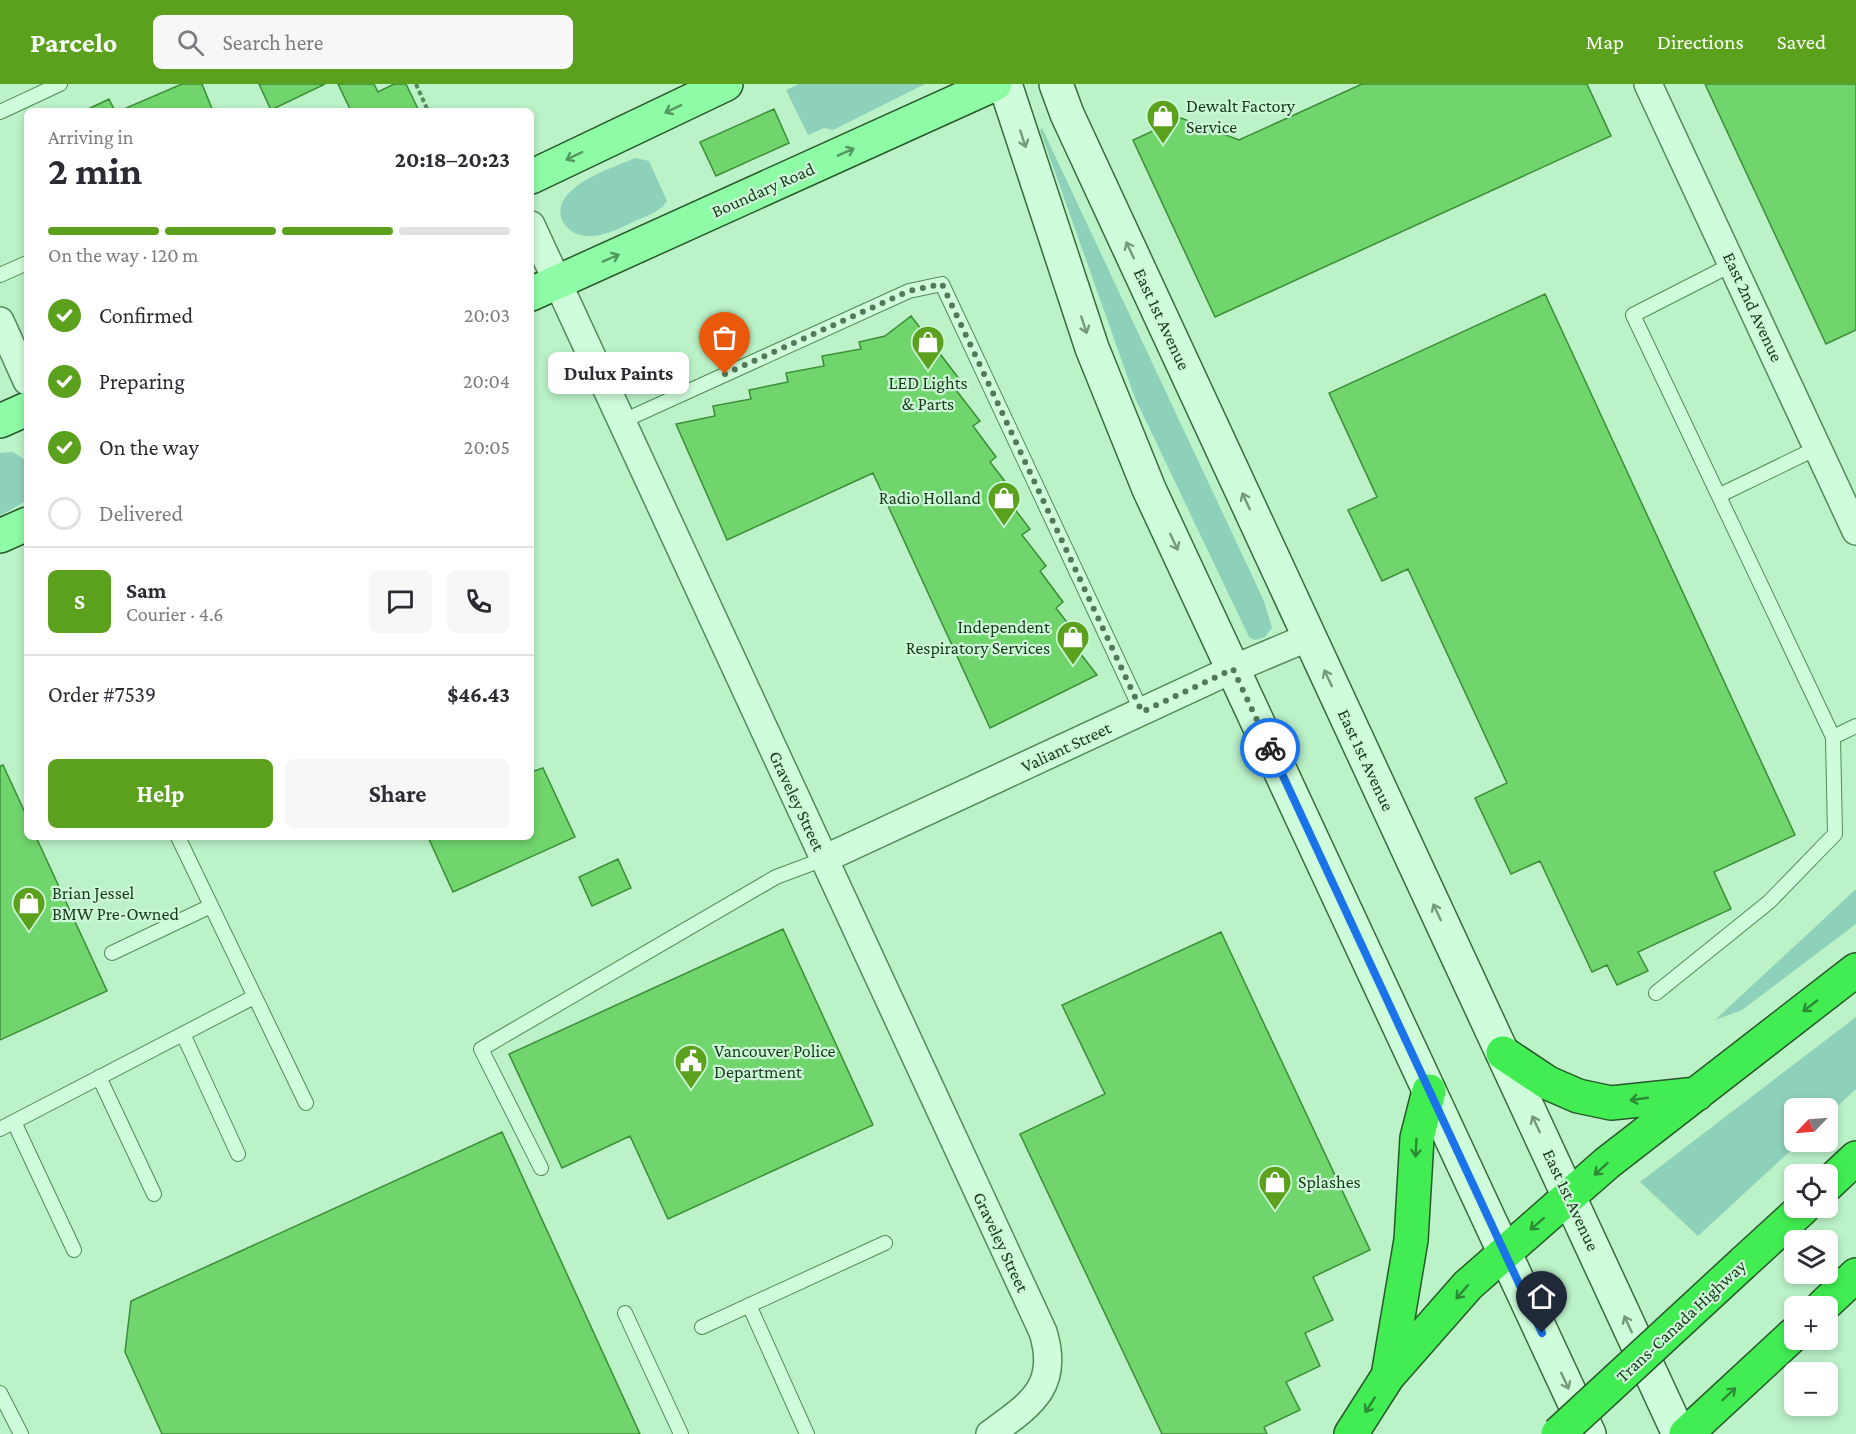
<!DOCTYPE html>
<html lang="en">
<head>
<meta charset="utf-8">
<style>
	:root { --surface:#fff; --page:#f7f7f7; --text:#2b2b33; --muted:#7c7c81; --line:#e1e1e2; --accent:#5ba11d }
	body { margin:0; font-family:"Crimson Pro",serif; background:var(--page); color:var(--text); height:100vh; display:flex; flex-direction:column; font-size:22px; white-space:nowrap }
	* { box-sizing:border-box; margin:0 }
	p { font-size:20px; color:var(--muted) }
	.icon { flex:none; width:33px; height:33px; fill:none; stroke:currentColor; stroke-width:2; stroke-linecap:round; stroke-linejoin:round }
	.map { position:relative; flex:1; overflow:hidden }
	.panel { position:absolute; left:24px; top:24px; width:510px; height:732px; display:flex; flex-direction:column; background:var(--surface); border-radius:9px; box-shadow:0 3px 9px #0003 }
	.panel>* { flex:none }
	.needle { width:39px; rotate:245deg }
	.fabs { position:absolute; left:1784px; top:1014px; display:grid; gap:12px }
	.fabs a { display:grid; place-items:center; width:54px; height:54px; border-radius:9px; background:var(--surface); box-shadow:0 3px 9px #0003; font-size:30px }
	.pin { position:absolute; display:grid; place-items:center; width:51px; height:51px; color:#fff; margin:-62px -26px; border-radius:50% 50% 50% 0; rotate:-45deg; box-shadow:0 0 6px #0007 }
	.pin .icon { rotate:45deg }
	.courier { position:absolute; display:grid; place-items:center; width:60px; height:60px; margin:-30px; border:4px solid #1a73e8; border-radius:50%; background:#fff; color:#222; box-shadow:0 2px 8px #0007 }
	.bubble { position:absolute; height:42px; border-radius:9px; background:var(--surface); box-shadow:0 3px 9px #0003; font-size:20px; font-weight:700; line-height:42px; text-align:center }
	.overview em { font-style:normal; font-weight:700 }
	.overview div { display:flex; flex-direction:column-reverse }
	.overview { display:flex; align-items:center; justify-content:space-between; height:102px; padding:0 24px }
	h1 { font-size:39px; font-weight:700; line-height:45px }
	.bar { display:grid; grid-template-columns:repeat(4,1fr); gap:9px 6px; align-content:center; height:72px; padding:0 24px }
	.bar i { height:8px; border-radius:4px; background:var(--line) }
	.bar .current { background:var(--accent) }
	.bar p { grid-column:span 4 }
	.line { display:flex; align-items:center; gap:15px; padding:0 24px; border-top:2px solid var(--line) }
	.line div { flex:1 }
	.round { display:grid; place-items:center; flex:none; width:63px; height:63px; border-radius:9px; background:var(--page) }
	ol { padding:0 24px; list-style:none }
	li { display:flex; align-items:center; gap:18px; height:66px }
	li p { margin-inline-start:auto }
	li .icon { padding:6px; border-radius:50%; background:var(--accent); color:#fff; stroke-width:4 }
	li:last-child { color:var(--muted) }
	li i { width:33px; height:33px; border:3px solid var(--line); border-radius:50% }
	.button { display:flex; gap:12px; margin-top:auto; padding:12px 24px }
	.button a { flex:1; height:69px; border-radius:9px; background:var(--accent); color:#fff; font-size:24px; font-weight:700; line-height:69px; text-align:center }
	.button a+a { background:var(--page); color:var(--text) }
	header { display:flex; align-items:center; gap:36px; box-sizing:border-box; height:84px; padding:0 30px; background:var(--accent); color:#fff }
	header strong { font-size:28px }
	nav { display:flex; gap:33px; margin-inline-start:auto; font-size:21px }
	.search { width:420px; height:54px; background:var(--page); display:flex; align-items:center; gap:15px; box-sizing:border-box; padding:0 21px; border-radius:9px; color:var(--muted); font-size:22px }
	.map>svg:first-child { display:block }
	.green { fill:#8ed1ba }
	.building { fill:#71d56d; stroke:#3c8d37; stroke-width:1.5 }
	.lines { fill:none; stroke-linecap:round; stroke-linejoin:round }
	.service-casing { stroke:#538b57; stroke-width:16 }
	.minor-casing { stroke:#538b57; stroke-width:30 }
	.secondary-casing { stroke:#376d39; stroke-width:36 }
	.primary-casing { stroke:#285829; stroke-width:36 }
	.motorway-casing { stroke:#285829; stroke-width:36 }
	.path { stroke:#538b57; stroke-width:4; stroke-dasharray:4.5 3; stroke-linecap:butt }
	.service { stroke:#cffcda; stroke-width:14 }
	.minor { stroke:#cffcda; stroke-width:27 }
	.secondary { stroke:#cffcda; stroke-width:33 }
	.primary { stroke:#8efba6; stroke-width:33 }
	.motorway { stroke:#41ed52; stroke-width:33 }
	.motorway-bridge-casing { stroke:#285829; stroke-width:36; stroke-linecap:butt }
	.motorway-bridge { stroke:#41ed52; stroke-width:33 }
	.oneway { stroke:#549a60 }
	.oneway2 { stroke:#749a7a }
	.oneway3 { stroke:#2c8a34 }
	.done { stroke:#527a58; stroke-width:6; stroke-dasharray:0 10.8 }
	.route { stroke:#1a73e8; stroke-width:8 }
	.labels { text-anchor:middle; stroke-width:4.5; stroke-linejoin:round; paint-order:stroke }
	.poi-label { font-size:18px; fill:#1a391b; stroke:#ccf9d7; text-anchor:start }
	.street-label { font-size:18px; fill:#1a391b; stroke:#ccf9d7 }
</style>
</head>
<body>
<header>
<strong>Parcelo</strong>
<div class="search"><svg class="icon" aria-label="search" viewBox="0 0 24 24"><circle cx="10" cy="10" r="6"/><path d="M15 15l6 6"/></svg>Search here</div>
<nav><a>Map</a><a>Directions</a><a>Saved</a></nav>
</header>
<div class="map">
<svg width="1856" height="1350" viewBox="0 0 1856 1350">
	<rect width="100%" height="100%" fill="#bbf2c8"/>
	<path class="green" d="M799 0H925L833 46 824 44 808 51 786 6Z
		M1042 44 1264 517 1272 544 1265 553 1255 556 1249 553 1135 314 1040 46Z
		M635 74 649 77 667 117C660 128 649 131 637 136 617 146 584 164 565 141 560 135 559 126 562 119 574 95 613 84 635 74Z
		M13 368 27 377V416L0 432V369Z
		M1856 805V840L1742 926 1715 936Z
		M1856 933V1005L1827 1032V1024H1794V1058H1800L1698 1152 1640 1098Z"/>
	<path class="building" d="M182 0H202L213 27H128L126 24Z
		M259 0H325L271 26Z
		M338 0H374L378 8 394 0H406L419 27H351Z
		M1362 0H1587L1611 52 1215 233 1133 56 1181 34 1239 56Z
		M1705 0H1856V246L1826 260Z
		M109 15 115 27H84Z
		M774 25 789 59 716 92 700 58Z
		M1545 210 1795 751 1714 788 1731 825 1638 868 1648 887 1617 901 1607 881 1592 888 1540 777 1511 790 1475 714 1507 699 1408 485 1382 497 1348 426 1377 413 1329 309Z
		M911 232 963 300 956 306 980 337 973 342 996 373 990 378 1014 409 1007 415 1030 445 1022 451 1046 482 1040 487 1063 518 1056 524 1080 555 1073 560 1097 591 990 644 873 389 727 456 676 340 715 332 713 322 751 315 749 306 788 298 786 289 824 282 822 272 861 265 859 258 885 252Z
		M3 681 27 733V753H36L107 907 0 956V682Z
		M543 684 575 753 453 808 428 753H531V688Z
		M618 775 631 804 592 822 579 793Z
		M783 845 873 1041 668 1135 630 1052 562 1084 509 970Z
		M1221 848 1370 1166 1313 1193 1333 1236 1305 1249 1320 1282 1286 1298 1300 1326 1264 1343 1267 1350H1162L1020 1050 1105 1010 1062 921Z
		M502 1048 640 1350H162L125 1268 131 1217Z"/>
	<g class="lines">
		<g class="service-casing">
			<path id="service" d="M0 28 60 0
				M1733 180 1633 231 1833 653 1856 642
				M0 191 27 179
				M623 337 909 207 942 200 1142 628
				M1720 411 1819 363
				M178 753 306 1019
				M112 869 211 822
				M1656 909 1769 818 1835 750 1833 653
				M183 950 238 1070
				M99 993 154 1110
				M14 1038 74 1166
				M0 1045 254 913
				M541 1084 481 965 776 793 824 775
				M749 1221 807 1350
				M625 1229 681 1350
				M702 1243 885 1159
				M0 1309 21 1350"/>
		</g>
		<g class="minor-casing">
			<path id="minor" d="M1648 0 1856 447
				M531 141 1043 1248C1060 1303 1030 1321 990 1350
				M0 237 27 297
				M824 775 1233 585 1309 553"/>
		</g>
		<g class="secondary-casing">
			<path id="secondary" d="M1005 0 1092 264 1149 405 1589 1350
				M1056 0 1067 30 1679 1350"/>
		</g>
		<g class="primary-casing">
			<path id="primary" d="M531 93 726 0
				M531 210 995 0
				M0 337 27 325
				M0 452 27 440"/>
		</g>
		<g class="motorway-casing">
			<path id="motorway" d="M1503 969 1548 999 1578 1012 1611 1019 1697 1010
				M1827 1101 1856 1074
				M1743 1179 1803 1124
				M1823 1222 1856 1191
				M1388 1292 1411 1156 1417 1054 1429 1007
				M1351 1350 1388 1292 1468 1201 1607 1079 1856 886
				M1686 1350 1794 1250"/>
		</g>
		<path class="path" d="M416 0 428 27"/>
		<use href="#service" class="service"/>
		<use href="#minor" class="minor"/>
		<use href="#secondary" class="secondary"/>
		<use href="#primary" class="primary"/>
		<use href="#motorway" class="motorway"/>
		<g class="motorway-bridge-casing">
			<path id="motorway-bridge" d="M1558 1350 1743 1179"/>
		</g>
		<use href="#motorway-bridge" class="motorway-bridge"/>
	</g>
	<defs><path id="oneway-shaft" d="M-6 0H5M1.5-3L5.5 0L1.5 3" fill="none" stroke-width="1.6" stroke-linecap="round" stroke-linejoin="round" transform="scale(1.5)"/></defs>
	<g class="oneway">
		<use href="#oneway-shaft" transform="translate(673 25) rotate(155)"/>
		<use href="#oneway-shaft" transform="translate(846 68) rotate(-24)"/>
		<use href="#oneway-shaft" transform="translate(574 72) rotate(154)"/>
		<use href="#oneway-shaft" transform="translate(611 174) rotate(-24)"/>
	</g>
	<g class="oneway2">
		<use href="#oneway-shaft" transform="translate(1023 55) rotate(72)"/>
		<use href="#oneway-shaft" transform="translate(1130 166) rotate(-115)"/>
		<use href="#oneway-shaft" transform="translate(1084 241) rotate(72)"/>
		<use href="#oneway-shaft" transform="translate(1246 417) rotate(-115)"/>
		<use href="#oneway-shaft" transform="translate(1174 458) rotate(65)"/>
		<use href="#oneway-shaft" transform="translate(1328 594) rotate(-115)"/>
		<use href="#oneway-shaft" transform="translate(1437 828) rotate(-115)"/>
		<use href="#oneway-shaft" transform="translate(1536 1040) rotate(-115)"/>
		<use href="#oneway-shaft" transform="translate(1628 1240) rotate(-115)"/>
		<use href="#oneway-shaft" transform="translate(1565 1297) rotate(65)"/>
	</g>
	<g class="oneway3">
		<use href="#oneway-shaft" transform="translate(1810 922) rotate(142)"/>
		<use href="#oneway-shaft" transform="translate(1639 1015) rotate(172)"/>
		<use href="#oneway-shaft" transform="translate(1416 1064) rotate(93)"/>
		<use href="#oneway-shaft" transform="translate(1601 1085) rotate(138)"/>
		<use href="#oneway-shaft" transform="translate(1537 1140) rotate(139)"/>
		<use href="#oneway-shaft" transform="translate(1462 1208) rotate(131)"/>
		<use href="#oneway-shaft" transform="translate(1729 1310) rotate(-43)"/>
		<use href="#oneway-shaft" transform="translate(1370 1321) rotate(123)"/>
	</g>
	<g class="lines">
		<path class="done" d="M725 290 909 207 942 200 1142 628 1233 585 1270 664"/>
		<path class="route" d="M1270 664 1542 1249"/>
	</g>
	<defs>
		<g id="shop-pin" transform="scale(1.725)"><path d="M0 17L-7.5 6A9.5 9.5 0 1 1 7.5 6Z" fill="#5ba11d" stroke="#ccf9d7"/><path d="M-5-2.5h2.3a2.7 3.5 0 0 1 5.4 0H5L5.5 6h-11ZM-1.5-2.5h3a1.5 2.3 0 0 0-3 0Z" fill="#fff"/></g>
		<g id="civic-pin" transform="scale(1.725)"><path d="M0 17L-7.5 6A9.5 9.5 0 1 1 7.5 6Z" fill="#5ba11d" stroke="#ccf9d7"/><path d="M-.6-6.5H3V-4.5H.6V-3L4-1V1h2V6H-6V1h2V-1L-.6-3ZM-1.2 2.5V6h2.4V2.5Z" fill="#fff"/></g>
	</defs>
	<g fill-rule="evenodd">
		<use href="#shop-pin" x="1163" y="32"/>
		<use href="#shop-pin" x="928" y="258"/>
		<use href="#shop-pin" x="1004" y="414"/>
		<use href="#shop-pin" x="1073" y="553"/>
		<use href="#shop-pin" x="29" y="819"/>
		<use href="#civic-pin" x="691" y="977"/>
		<use href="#shop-pin" x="1275" y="1098"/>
	</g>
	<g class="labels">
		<g class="poi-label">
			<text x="1186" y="28">Dewalt Factory<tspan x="1186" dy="21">Service</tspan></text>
			<text x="928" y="305" text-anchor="middle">LED Lights<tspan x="928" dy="21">&amp; Parts</tspan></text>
			<text x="981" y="420" text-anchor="end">Radio Holland</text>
			<text x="1050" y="549" text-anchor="end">Independent<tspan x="1050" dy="21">Respiratory Services</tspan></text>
			<text x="52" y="815">Brian Jessel<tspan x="52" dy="21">BMW Pre-Owned</tspan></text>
			<text x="714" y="973">Vancouver Police<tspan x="714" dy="21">Department</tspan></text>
			<text x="1298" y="1104">Splashes</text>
		</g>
		<g class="street-label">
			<text transform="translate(763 106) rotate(-24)" y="6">Boundary Road</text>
			<text transform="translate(1753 223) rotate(65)" y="6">East 2nd Avenue</text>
			<text transform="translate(1162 235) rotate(65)" y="6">East 1st Avenue</text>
			<text transform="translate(1066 663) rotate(-25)" y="6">Valiant Street</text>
			<text transform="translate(1366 676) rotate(65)" y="6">East 1st Avenue</text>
			<text transform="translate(797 717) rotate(65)" y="6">Graveley Street</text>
			<text transform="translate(1571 1116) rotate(65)" y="6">East 1st Avenue</text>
			<text transform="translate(1001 1158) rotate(65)" y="6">Graveley Street</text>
			<text transform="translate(1681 1237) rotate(-43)" y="6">Trans-Canada Highway</text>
		</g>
	</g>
</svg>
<div class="fabs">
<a><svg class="needle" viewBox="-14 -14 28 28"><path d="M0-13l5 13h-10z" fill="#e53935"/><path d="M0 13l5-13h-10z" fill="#7c7c81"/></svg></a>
<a><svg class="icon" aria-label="locate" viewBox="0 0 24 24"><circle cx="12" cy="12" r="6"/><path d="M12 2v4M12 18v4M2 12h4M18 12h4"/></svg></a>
<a><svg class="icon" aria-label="layers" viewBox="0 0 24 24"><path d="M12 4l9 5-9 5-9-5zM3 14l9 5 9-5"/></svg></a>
<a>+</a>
<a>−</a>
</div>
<div class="pin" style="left:725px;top:290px;background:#ea580c"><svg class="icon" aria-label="bag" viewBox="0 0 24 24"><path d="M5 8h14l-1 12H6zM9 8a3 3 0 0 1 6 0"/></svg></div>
<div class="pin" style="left:1542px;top:1249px;background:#1f2937"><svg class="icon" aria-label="home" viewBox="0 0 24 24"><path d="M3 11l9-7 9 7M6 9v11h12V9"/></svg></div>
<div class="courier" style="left:1270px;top:664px"><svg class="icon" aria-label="bike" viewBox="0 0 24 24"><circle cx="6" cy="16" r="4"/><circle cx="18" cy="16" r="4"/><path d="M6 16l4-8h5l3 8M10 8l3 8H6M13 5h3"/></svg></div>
<div class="bubble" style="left:548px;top:268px;width:141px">Dulux Paints</div>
<section class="panel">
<div class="overview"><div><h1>2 min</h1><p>Arriving in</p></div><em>20:18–20:23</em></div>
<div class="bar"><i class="current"></i><i class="current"></i><i class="current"></i><i></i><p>On the way · 120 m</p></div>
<ol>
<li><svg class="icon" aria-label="check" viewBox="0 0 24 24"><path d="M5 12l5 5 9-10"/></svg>Confirmed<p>20:03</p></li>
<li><svg class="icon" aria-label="check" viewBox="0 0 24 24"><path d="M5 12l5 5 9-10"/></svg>Preparing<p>20:04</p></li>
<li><svg class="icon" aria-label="check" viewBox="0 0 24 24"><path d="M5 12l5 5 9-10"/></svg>On the way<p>20:05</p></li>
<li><i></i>Delivered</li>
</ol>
<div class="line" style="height:108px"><b class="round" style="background:var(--accent);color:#fff">S</b><div><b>Sam</b><p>Courier · 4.6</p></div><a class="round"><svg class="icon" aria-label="chat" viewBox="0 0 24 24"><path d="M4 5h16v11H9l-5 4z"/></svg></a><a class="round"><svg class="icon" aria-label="phone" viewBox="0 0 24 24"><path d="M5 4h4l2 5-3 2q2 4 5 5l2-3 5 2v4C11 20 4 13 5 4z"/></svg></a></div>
<div class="line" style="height:78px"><div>Order #7539</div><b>$46.43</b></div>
<div class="button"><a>Help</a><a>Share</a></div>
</section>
</div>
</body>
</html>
